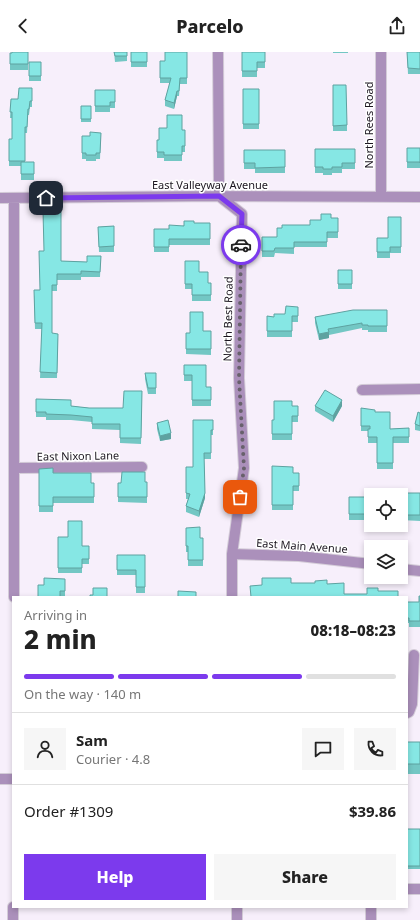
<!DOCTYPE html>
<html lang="en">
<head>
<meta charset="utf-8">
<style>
	:root { --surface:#fff; --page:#f6f6f6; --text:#222; --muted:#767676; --line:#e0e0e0; --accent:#7c3aed }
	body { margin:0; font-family:"Noto Sans",sans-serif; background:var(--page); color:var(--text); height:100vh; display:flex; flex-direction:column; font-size:15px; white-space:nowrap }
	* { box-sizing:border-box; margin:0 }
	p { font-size:13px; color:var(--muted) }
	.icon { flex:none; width:22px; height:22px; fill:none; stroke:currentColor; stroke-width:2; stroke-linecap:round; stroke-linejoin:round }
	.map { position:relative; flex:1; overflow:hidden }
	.panel { position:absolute; left:12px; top:544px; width:396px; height:312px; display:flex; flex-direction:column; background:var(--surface); border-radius:0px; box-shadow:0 2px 6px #0003 }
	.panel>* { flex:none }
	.controls { position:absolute; left:364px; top:436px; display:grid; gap:8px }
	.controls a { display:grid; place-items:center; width:44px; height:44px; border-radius:0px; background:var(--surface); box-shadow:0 2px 6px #0003; font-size:20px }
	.pin { position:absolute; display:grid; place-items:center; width:34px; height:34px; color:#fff; margin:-17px; border-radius:8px; box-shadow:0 2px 6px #0006 }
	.courier { position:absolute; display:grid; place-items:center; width:40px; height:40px; margin:-20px; border:3px solid #7c3aed; border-radius:50%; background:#fff; color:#222; box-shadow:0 1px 5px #0007 }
	.overview em { font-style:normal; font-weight:800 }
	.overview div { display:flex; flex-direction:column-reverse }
	.overview { display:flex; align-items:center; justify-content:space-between; height:68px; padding:0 12px }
	h1 { font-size:26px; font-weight:800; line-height:30px }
	.bar { display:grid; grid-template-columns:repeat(4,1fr); gap:6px 4px; align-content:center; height:48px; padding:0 12px }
	.bar i { height:5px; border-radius:3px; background:var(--line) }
	.bar .active { background:var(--accent) }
	.bar p { grid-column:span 4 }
	.line { display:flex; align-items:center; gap:10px; padding:0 12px; border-top:1px solid var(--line) }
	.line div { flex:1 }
	.round { display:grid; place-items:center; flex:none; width:42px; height:42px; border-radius:0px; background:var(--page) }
	.cta { display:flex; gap:8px; margin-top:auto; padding:8px 12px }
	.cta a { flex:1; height:46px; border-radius:0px; background:var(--accent); color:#fff; font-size:16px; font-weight:800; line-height:46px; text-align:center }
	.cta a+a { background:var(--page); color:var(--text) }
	header { display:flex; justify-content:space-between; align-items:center; height:52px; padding:0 12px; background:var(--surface); font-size:18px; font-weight:800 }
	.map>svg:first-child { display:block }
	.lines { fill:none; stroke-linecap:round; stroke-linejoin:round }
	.minor-casing { stroke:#d4ccd8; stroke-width:12 }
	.minor { stroke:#ab90bb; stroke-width:10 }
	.wall { fill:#73c7c4 }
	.shaded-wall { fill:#5ea2a0 }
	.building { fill:#86e7e4; stroke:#5ea2a0 }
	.done { stroke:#68616c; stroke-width:4; stroke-dasharray:0 7.2 }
	.route { stroke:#7c3aed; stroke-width:5 }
	.labels { text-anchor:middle; stroke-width:3; stroke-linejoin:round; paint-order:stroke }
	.street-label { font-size:11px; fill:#1b151f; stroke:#fff }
</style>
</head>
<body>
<header><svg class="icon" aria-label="back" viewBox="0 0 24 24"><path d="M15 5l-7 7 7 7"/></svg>Parcelo<svg class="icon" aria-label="share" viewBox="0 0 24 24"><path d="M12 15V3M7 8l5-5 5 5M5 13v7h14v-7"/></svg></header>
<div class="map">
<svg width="420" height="868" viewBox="0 0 420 868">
	<rect width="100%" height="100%" fill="#f7effb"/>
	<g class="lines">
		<g class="minor-casing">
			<path id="minor" d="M218 0 219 144 242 162 239 326 244 416 232 502V545
				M381 0V145
				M0 146 219 144 420 145
				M362 338 420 337
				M14 416 142 415
				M232 502 299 504 371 512
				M401 517 420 519
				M14 545V147
				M407 661 409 660 412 652 414 603
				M0 727H13
				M407 837H420
				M237 855V868
				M371 855V868
				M13 868V855"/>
		</g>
		<use href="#minor" class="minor"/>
	</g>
	<path class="wall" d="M28 0V18H10V1Z
		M114 0H127V9L115 10Z
		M131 0H147V15H131Z
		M187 0V32H180L179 44H177L174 57 165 54V48L170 31H160V9H165Z
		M242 0H265V16H257V25H242Z
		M333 0H348V1H333Z
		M407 0H420V22H408Z
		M29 10H41V29H29Z
		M333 33 347 73V79H333Z
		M32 36V55H30L29 63H28L27 81H25V110H34V128H21V114H9V87H12V66H10L11 47H18Z
		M243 37H259V77H243Z
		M95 38H115V56H110V60H95Z
		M81 54H91V70H81Z
		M182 78H185V100H182V109H164V106H157V88H159Z
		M101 81 100 107H96V109H86V107H82V84H90Z
		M407 96H420V117V116H407Z
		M315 97H355V117H342V121H332V123H323V121H315Z
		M244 98H285V121H255V117H244Z
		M401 165V201H390V206H377V186H388Z
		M331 166H338V186H327V195H294V202L275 201 274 205H262V185H277L310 173 321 168Z
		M194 171H210V193H169V200H154V177H169Z
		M114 174V200H99L98 175Z
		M101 204 100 225H81V228H57V239H52V281L58 287 57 326H40L42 277H35L34 244 40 238 61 209 87 210Z
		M185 209 199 220 208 231 211 243V249H192V237H185Z
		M338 218H352V237H338Z
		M298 255V270H292V285H267V264L274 265 285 262Z
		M387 258V280H368V278H362V276L329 283V286L319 288 315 271V265Z
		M203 279H211V303L186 302V297L190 281Z
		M184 313 206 335H211V354H192V329H184Z
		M145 321H156V342H148L145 327Z
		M142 339 141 392 120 391V378L92 377V370L71 368H46V365H36V347L71 354 89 356H123Z
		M292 354H298V370H292V388H272V368H274Z
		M315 354H342L333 370 315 359Z
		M361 356 375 360 390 377 409 376V391H393V417H377V391H368V379H361Z
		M420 361V379L415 378V372Z
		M213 368V383H211V407H204L205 446 199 465 186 460V454L188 447H186V415H193Z
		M157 371 171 387 160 389 157 377Z
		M272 414 293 421H299V439H293V458H272Z
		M39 417 91 431H94V451H53V460H39Z
		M145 430H147V451L118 450V431Z
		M420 441V469L401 468V445H404Z
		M349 445H371V468H349Z
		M186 476 200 486H203V514H188V500H186Z
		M58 485 82 494H89V512H82V521H58Z
		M117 503H145V541H136V523H117Z
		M65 527V544H60L44 533Z
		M420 544V575H409V571H407V550H419Z
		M407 690H420V722H407Z
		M407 777H420V817H407Z"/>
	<path class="shaded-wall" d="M177 39V44L174 57V51Z
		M329 280V286L319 288V282Z
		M342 348V354L333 370V364Z
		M171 381V387L160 389V384Z
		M205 441V446L199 465V459Z"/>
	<path class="building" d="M12 0H28V12H10V1H12Z
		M114 0H127V4H115Z
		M131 0H147V10H131Z
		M165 0H187V26H180L179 39H177L174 51 165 48 171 26H160V9H165Z
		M242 0H265V10H257V19H242Z
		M407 0H420V17L408 16Z
		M29 10H41V24H29Z
		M333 33H346L347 73 333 74Z
		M19 36H32V49H30L29 57H28L27 75H25V109H9V87H12V60H10L11 47H18Z
		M243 37H259V72H243Z
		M95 38H115V50H110V54H95Z
		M81 54H91V67H81Z
		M167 63H182V78H185V94H182V103H164V100H157V88H159V76H167Z
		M90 80 101 81 100 101H96V103H86V101H82V84H90Z
		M407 96H420V111V110H407Z
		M315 97H355V111H342V115H332V117H323V115H315Z
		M244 98H285V115L255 116V111H244Z
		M21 110H34V122H21Z
		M43 159H61V209L87 210V204H101L100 220 81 219V222H57V233H52V281L58 282 57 321 40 320 42 271H35L34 238H40L39 199H44Z
		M321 162H331V166H338V180H327V190H294V196H275L274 199H262V185H277V176H282V173H310V168H321Z
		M388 165H401V195H390V200H377V186H388Z
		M184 169H194V171H210V187H169V195H154V177H169V173L184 174Z
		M114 174V194L99 195 98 175Z
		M185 209H199V220H208V231H211V243H192V232H185Z
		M338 218H352V232H338Z
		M286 254 298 255V264H292V279H267V264L274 265V262H285Z
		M353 258H387V274H368V273H362V271L328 277 329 280 319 282 315 265Z
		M190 260H203V279H211V297H186V281H190Z
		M184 313H206V335H211V348H192V323H184Z
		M145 321H156V336H148Z
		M325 338 342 348 333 364 315 354Z
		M124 339H142L141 386H120V372H92V365L71 363 46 362V360H36V347L71 348V354L89 356H123Z
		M274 349H292V354H298V364H292V382H272V368H274Z
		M361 356 375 358V360H390V377L409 376V385H393V411H377V385H368V377H370V374H361Z
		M418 360 420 361V374L415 372Z
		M168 368 171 381 160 384 157 371Z
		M193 368H213V378H211V401H204L205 441 199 459 186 454 190 442 186 441V415H193Z
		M272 414 293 415V421H299V434H293V453H272Z
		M53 416V421H91V431H94V445H53V454H39V417Z
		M122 420H145V430H147V445H118V431H121Z
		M404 441H420V463H401V445H404Z
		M349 445H371V462H349Z
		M68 469H82V494H89V507H82V516H58V485H68Z
		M200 475V486H203V508H188V494H186V476Z
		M117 503H145V535H136V518H117Z
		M44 526 65 527V539H60V545H38V533H44Z
		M262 526H291V531H315V529L327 528V532L344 531V542H367V536H378V539H398V545H251L250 534 262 533Z
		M93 536H107V545H90V543H93Z
		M178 539 196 540V545H178Z
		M419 544H420V569H409V566H407V550H419Z
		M407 690H420V712H407Z
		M407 777H420V814H407Z"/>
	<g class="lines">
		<path class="done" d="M240 445 244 416 239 326 241 193"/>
		<path class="route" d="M46 146 219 144 242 162 241 193"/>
	</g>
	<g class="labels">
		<g class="street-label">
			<text transform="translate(369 73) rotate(-90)" y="4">North Rees Road</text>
			<text x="210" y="137">East Valleyway Avenue</text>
			<text transform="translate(228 267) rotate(-89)" y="4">North Best Road</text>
			<text transform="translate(78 404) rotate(-1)" y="4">East Nixon Lane</text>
			<text transform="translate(302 494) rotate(4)" y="4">East Main Avenue</text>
		</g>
	</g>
</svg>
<div class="controls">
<a><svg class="icon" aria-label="locate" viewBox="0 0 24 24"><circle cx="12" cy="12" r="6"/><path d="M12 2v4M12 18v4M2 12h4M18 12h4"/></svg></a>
<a><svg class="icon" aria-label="layers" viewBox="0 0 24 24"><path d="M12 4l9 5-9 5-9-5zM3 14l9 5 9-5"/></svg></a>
</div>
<div class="pin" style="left:240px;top:445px;background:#ea580c"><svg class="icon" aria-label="bag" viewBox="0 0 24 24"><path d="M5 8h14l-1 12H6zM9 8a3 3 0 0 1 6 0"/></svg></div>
<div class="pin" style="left:46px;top:146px;background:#1f2937"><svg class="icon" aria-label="home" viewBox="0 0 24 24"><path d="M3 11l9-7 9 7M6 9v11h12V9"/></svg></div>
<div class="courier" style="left:241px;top:193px"><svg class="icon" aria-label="car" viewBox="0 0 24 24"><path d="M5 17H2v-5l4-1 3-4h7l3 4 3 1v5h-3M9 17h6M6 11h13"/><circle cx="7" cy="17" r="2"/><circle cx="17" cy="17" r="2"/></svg></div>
<section class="panel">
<div class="overview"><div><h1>2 min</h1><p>Arriving in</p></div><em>08:18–08:23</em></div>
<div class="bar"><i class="active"></i><i class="active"></i><i class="active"></i><i></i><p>On the way · 140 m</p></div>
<div class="line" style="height:72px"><a class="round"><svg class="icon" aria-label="person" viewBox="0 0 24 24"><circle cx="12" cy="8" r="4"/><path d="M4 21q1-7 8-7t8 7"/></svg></a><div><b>Sam</b><p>Courier · 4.8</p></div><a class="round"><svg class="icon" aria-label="chat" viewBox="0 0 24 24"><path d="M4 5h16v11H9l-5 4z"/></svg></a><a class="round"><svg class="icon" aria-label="phone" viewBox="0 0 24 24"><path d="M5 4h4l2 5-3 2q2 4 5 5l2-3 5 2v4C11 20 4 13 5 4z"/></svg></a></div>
<div class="line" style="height:52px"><div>Order #1309</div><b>$39.86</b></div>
<div class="cta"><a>Help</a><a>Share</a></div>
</section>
</div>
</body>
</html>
